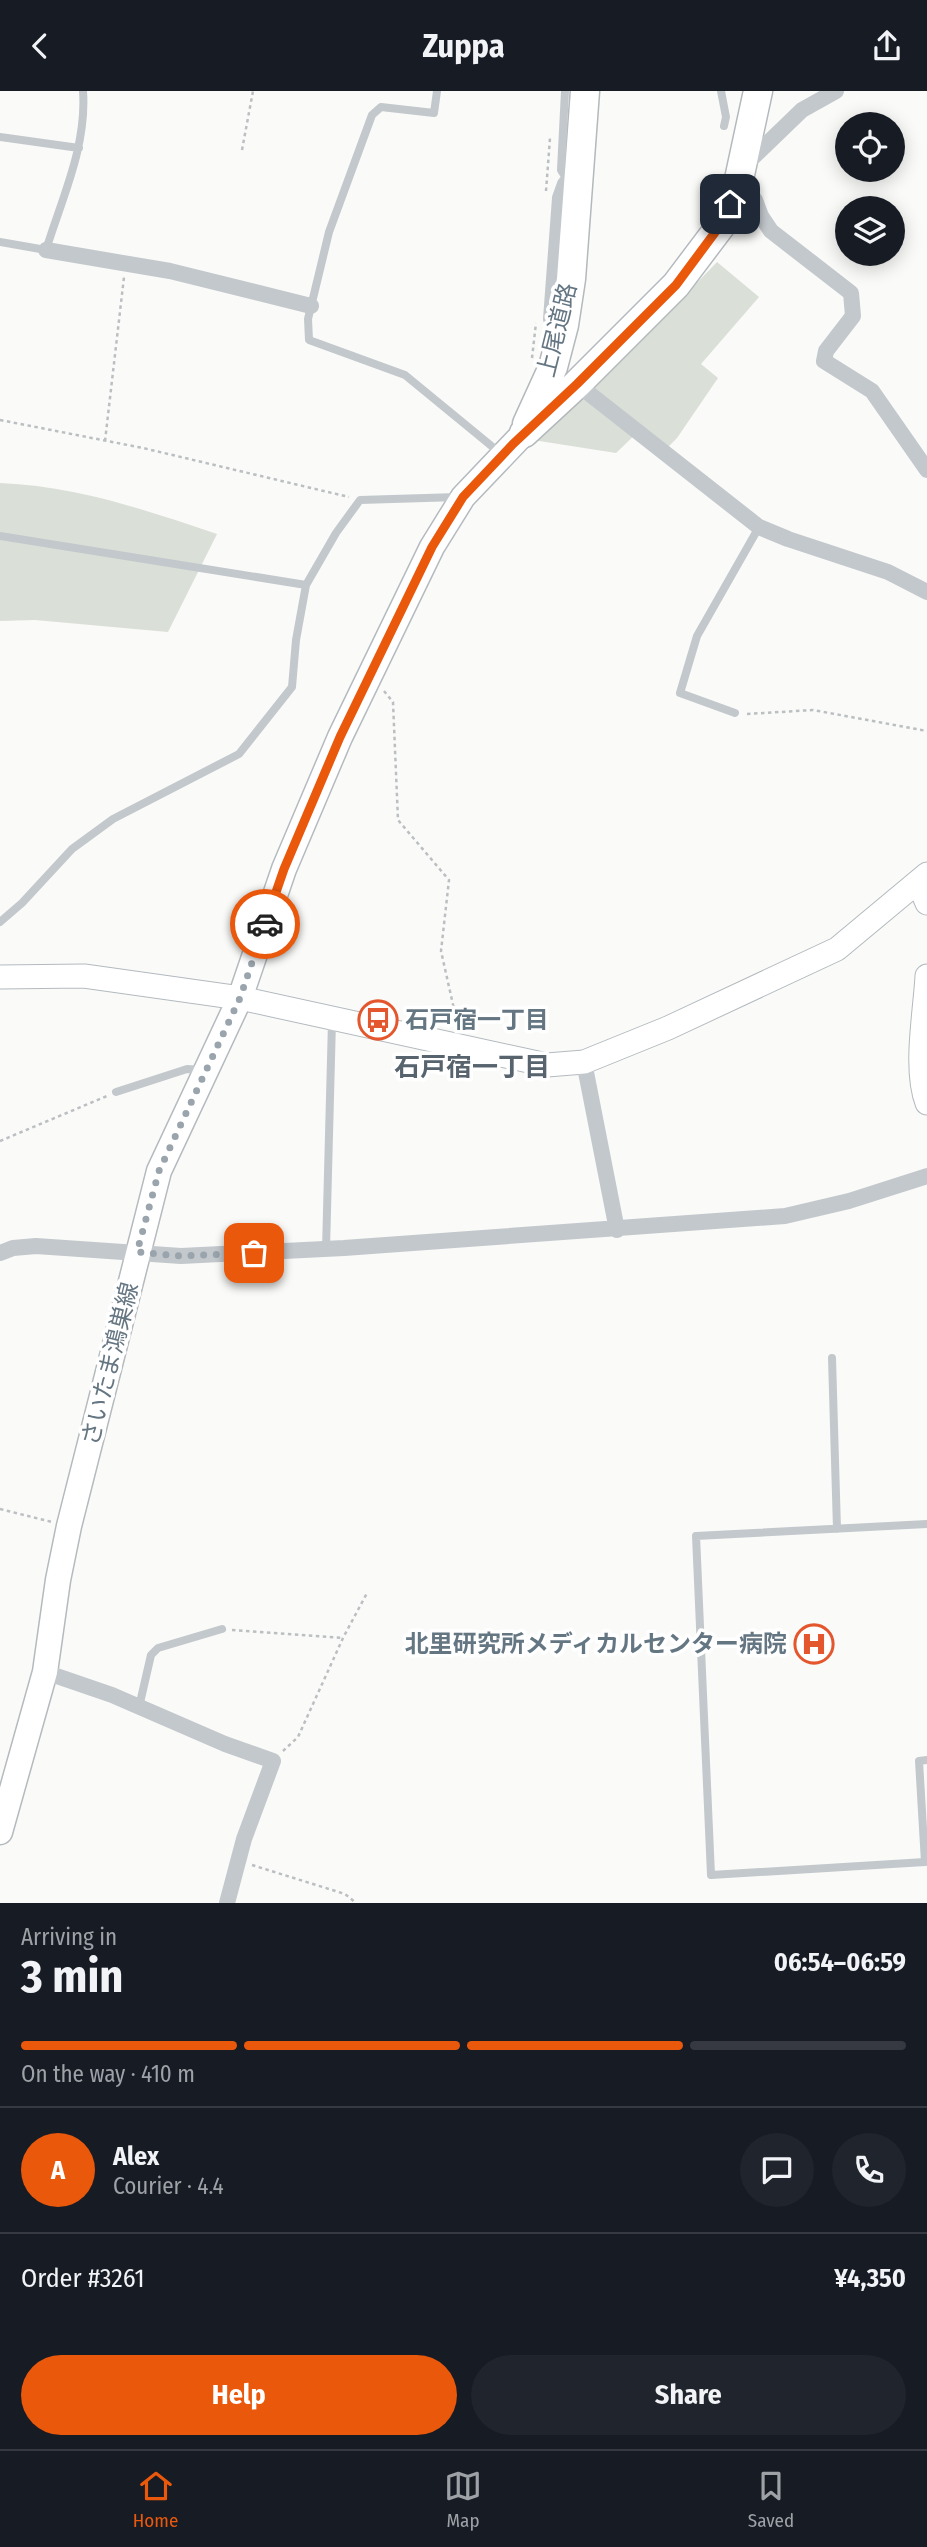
<!DOCTYPE html>
<html lang="en">
<head>
<meta charset="utf-8">
<style>
	:root { --surface:#171b24; --page:#20242c; --text:#f1f3f6; --muted:#9ea1a6; --line:#363941; --accent:#ea580c }
	body { margin:0; font-family:"Fira Sans Condensed","Noto Sans JP",sans-serif; background:var(--page); color:var(--text); height:100vh; display:flex; flex-direction:column; font-size:26px; white-space:nowrap }
	* { box-sizing:border-box; margin:0 }
	p { font-size:23px; color:var(--muted) }
	.icon { flex:none; width:38px; height:38px; fill:none; stroke:currentColor; stroke-width:2; stroke-linecap:round; stroke-linejoin:round }
	.map { position:relative; height:1812px; overflow:hidden }
	.panel { display:flex; flex-direction:column; background:var(--surface); flex:1 }
	.panel>* { flex:none }
	.controls { position:absolute; left:835px; top:21px; display:grid; gap:14px }
	.controls a { display:grid; place-items:center; width:70px; height:70px; border-radius:50%; background:var(--surface); box-shadow:0 4px 18px #0003; font-size:35px }
	.pin { position:absolute; display:grid; place-items:center; width:60px; height:60px; color:#fff; margin:-30px; border-radius:14px; box-shadow:0 4px 10px #0006 }
	.courier { position:absolute; display:grid; place-items:center; width:70px; height:70px; margin:-35px; border:5px solid #ea580c; border-radius:50%; background:#fff; color:#222; box-shadow:0 2px 9px #0007 }
	.overview em { font-style:normal; font-weight:700 }
	.overview div { display:flex; flex-direction:column-reverse }
	.overview { display:flex; align-items:center; justify-content:space-between; height:119px; padding:0 21px }
	h1 { font-size:46px; font-weight:700; line-height:52px }
	.bar { display:grid; grid-template-columns:repeat(4,1fr); gap:10px 7px; align-content:center; height:84px; padding:0 21px }
	.bar i { height:9px; border-radius:5px; background:var(--line) }
	.bar .active { background:var(--accent) }
	.bar p { grid-column:span 4 }
	.line { display:flex; align-items:center; gap:18px; padding:0 21px; border-top:2px solid var(--line) }
	.line div { flex:1 }
	.round { display:grid; place-items:center; flex:none; width:74px; height:74px; border-radius:37px; background:var(--page) }
	.cta { display:flex; gap:14px; margin-top:auto; padding:14px 21px }
	.cta a { flex:1; height:80px; border-radius:42px; background:var(--accent); color:#fff; font-size:28px; font-weight:700; line-height:80px; text-align:center }
	.cta a+a { background:var(--page); color:var(--text) }
	header { display:flex; justify-content:space-between; align-items:center; height:91px; padding:0 21px; background:var(--surface); font-size:32px; font-weight:700 }
	.dock { display:flex; justify-content:space-around; align-items:center; height:98px; border-top:2px solid var(--line); background:var(--surface); font-size:19px; color:var(--muted) }
	.dock a { display:grid; justify-items:center; gap:4px }
	.dock .active { color:var(--accent) }
	.map>svg:first-child { display:block }
	.green { fill:#dadfd7 }
	.lines { fill:none; stroke-linecap:round; stroke-linejoin:round }
	.secondary-casing { stroke:#b3babf; stroke-width:25 }
	.primary-casing { stroke:#b5babe; stroke-width:27 }
	.highway-casing { stroke:#b4b9bd; stroke-width:31 }
	.path { stroke:#bbbfc2; stroke-width:2.5; stroke-dasharray:3.5 3.5; stroke-linecap:butt }
	.lane { stroke:#c3c8cc; stroke-width:8 }
	.street { stroke:#c3c8cc; stroke-width:16 }
	.secondary { stroke:#fff; stroke-width:23 }
	.primary { stroke:#fff; stroke-width:24 }
	.highway { stroke:#fff; stroke-width:28 }
	.done { stroke:#99a4ac; stroke-width:7; stroke-dasharray:0 12.6 }
	.route { stroke:#ea580c; stroke-width:9 }
	.labels { text-anchor:middle; stroke-width:7; stroke-linejoin:round; paint-order:stroke }
	.street-label { font-size:24px; fill:#657683; stroke:#fff }
	.poi-label { font-size:24px; font-weight:bold; fill:#657683; stroke:#fff; text-anchor:start }
	.neighbourhood-label { font-size:26px; font-weight:bold; fill:#57646e; stroke:#fff }
</style>
</head>
<body>
<header><svg class="icon" aria-label="back" viewBox="0 0 24 24"><path d="M15 5l-7 7 7 7"/></svg>Zuppa<svg class="icon" aria-label="share" viewBox="0 0 24 24"><path d="M12 15V3M7 8l5-5 5 5M5 13v7h14v-7"/></svg></header>
<div class="map">
<svg width="927" height="1812" viewBox="0 0 927 1812">
	<rect width="100%" height="100%" fill="#fafaf8"/>
	<path class="green" d="M717 171 759 206 701 273 718 287 677 347 667 357 641 338 616 362 533 349 664 226Z
		M0 392C76 395 146 419 217 443L168 541 35 529 0 530Z"/>
	<g class="lines">
		<g class="secondary-casing">
			<path id="secondary" d="M918 791 927 812
				M927 885C925 922 914 978 927 1012
				M0 886 84 885 240 907 547 974 584 971 668 937 837 858 927 783"/>
		</g>
		<g class="primary-casing">
			<path id="primary" d="M0 1741 45 1581 58 1489 69 1435 159 1080 240 907 284 778 340 646 432 456 463 406 524 342"/>
		</g>
		<g class="highway-casing">
			<path id="highway" d="M527 333 553 276 564 234 571 188 585 0
				M524 342 577 293 676 194 722 133 738 93 758 0"/>
		</g>
		<path class="path" d="M242 59 253 0
			M546 100 550 47
			M532 267 536 232
			M0 329 143 357 349 406
			M105 350 124 186
			M384 600 393 611 398 729 449 789 441 860 458 936
			M747 623 813 619 927 640
			M0 1050 107 1005
			M0 1418 52 1431
			M232 1539 343 1547
			M283 1660 298 1646 343 1547 367 1502
			M252 1774 345 1803 356 1812"/>
		<path class="lane" d="M437 0 434 22 381 16 372 24 329 141 308 228 309 249 405 284 500 362
			M565 0 561 79 568 90
			M721 0 726 26 724 35
			M0 46 79 57
			M0 151 46 159C62 107 87 55 83 0
			M0 445 306 494
			M735 622 680 602 697 545 759 436
			M0 831 22 812 72 758 113 728 239 663 292 596 296 549 306 494 336 442 360 409 458 406
			M116 1001 187 978 203 979
			M326 1158 332 930
			M832 1267 837 1438
			M927 1433 696 1445 711 1784 925 1771 919 1670 927 1669
			M139 1616 151 1564 158 1557 222 1538"/>
		<path class="street" d="M745 74 802 19 836 0
			M738 93 755 109 761 125 771 140 851 202 853 225 826 260 824 270 872 300 927 379
			M46 159 170 180 311 215
			M560 244 551 228 560 107 565 93 575 81
			M577 293 759 436 788 448 888 481 927 501
			M584 971 617 1139
			M0 1162 13 1157 36 1155 181 1165 344 1157 785 1125 849 1110 927 1085
			M45 1581 112 1604 225 1653 273 1670 244 1748 227 1812"/>
		<use href="#secondary" class="secondary"/>
		<use href="#primary" class="primary"/>
		<use href="#highway" class="highway"/>
	</g>
	<g class="lines">
		<path class="done" d="M254 1162 181 1165 137 1161 159 1080 240 907 265 833"/>
		<path class="route" d="M265 833 284 778 340 646 432 456 463 406 513 353 577 293 676 194 722 132 730 113"/>
	</g>
	<defs>
		<g id="bus-ring" transform="scale(2.0125)"><circle r="9.5" fill="#fff" stroke="#e4572e" stroke-width="1.5"/><path d="M-5-6H5V4H4V6H2V4H-2V6H-4V4H-5ZM-3.5-4V0h7V-4ZM-3.5 1.2v1.5H-2V1.2ZM2 1.2v1.5H3.5V1.2Z" fill="#e4572e"/></g>
		<g id="hospital-ring" transform="scale(2.0125)"><circle r="9.5" fill="#fff" stroke="#e4572e" stroke-width="1.5"/><path d="M-5-5h3v3.5h4V-5h3V5h-3V1.5h-4V5h-3Z" fill="#e4572e"/></g>
	</defs>
	<g fill-rule="evenodd">
		<use href="#bus-ring" x="378" y="929"/>
		<use href="#hospital-ring" x="814" y="1553"/>
	</g>
	<g class="labels">
		<g class="street-label">
			<text transform="translate(557 239) rotate(-76)" y="8">上尾道路</text>
			<text transform="translate(110 1273) rotate(-76)" y="8">さいたま鴻巣線</text>
		</g>
		<g class="poi-label">
			<text x="405" y="937">石戸宿一丁目</text>
			<text x="787" y="1561" text-anchor="end">北里研究所メディカルセンター病院</text>
		</g>
		<g class="neighbourhood-label">
			<text x="472" y="985">石戸宿一丁目</text>
		</g>
	</g>
</svg>
<div class="controls">
<a><svg class="icon" aria-label="locate" viewBox="0 0 24 24"><circle cx="12" cy="12" r="6"/><path d="M12 2v4M12 18v4M2 12h4M18 12h4"/></svg></a>
<a><svg class="icon" aria-label="layers" viewBox="0 0 24 24"><path d="M12 4l9 5-9 5-9-5zM3 14l9 5 9-5"/></svg></a>
</div>
<div class="pin" style="left:254px;top:1162px;background:#ea580c"><svg class="icon" aria-label="bag" viewBox="0 0 24 24"><path d="M5 8h14l-1 12H6zM9 8a3 3 0 0 1 6 0"/></svg></div>
<div class="pin" style="left:730px;top:113px;background:#1f2937"><svg class="icon" aria-label="home" viewBox="0 0 24 24"><path d="M3 11l9-7 9 7M6 9v11h12V9"/></svg></div>
<div class="courier" style="left:265px;top:833px"><svg class="icon" aria-label="car" viewBox="0 0 24 24"><path d="M5 17H2v-5l4-1 3-4h7l3 4 3 1v5h-3M9 17h6M6 11h13"/><circle cx="7" cy="17" r="2"/><circle cx="17" cy="17" r="2"/></svg></div>
</div>
<section class="panel">
<div class="overview"><div><h1>3 min</h1><p>Arriving in</p></div><em>06:54–06:59</em></div>
<div class="bar"><i class="active"></i><i class="active"></i><i class="active"></i><i></i><p>On the way · 410 m</p></div>
<div class="line" style="height:126px"><b class="round" style="background:var(--accent);color:#fff">A</b><div><b>Alex</b><p>Courier · 4.4</p></div><a class="round"><svg class="icon" aria-label="chat" viewBox="0 0 24 24"><path d="M4 5h16v11H9l-5 4z"/></svg></a><a class="round"><svg class="icon" aria-label="phone" viewBox="0 0 24 24"><path d="M5 4h4l2 5-3 2q2 4 5 5l2-3 5 2v4C11 20 4 13 5 4z"/></svg></a></div>
<div class="line" style="height:91px"><div>Order #3261</div><b>¥4,350</b></div>
<div class="cta"><a>Help</a><a>Share</a></div>
</section>
<nav class="dock">
<a class="active"><svg class="icon" aria-label="home" viewBox="0 0 24 24"><path d="M3 11l9-7 9 7M6 9v11h12V9"/></svg>Home</a>
<a><svg class="icon" aria-label="map" viewBox="0 0 24 24"><path d="M3 6l6-2 6 2 6-2v14l-6 2-6-2-6 2zM9 4v14M15 6v14"/></svg>Map</a>
<a><svg class="icon" aria-label="saved" viewBox="0 0 24 24"><path d="M7 4h10v16l-5-4-5 4z"/></svg>Saved</a>
</nav>
</body>
</html>
